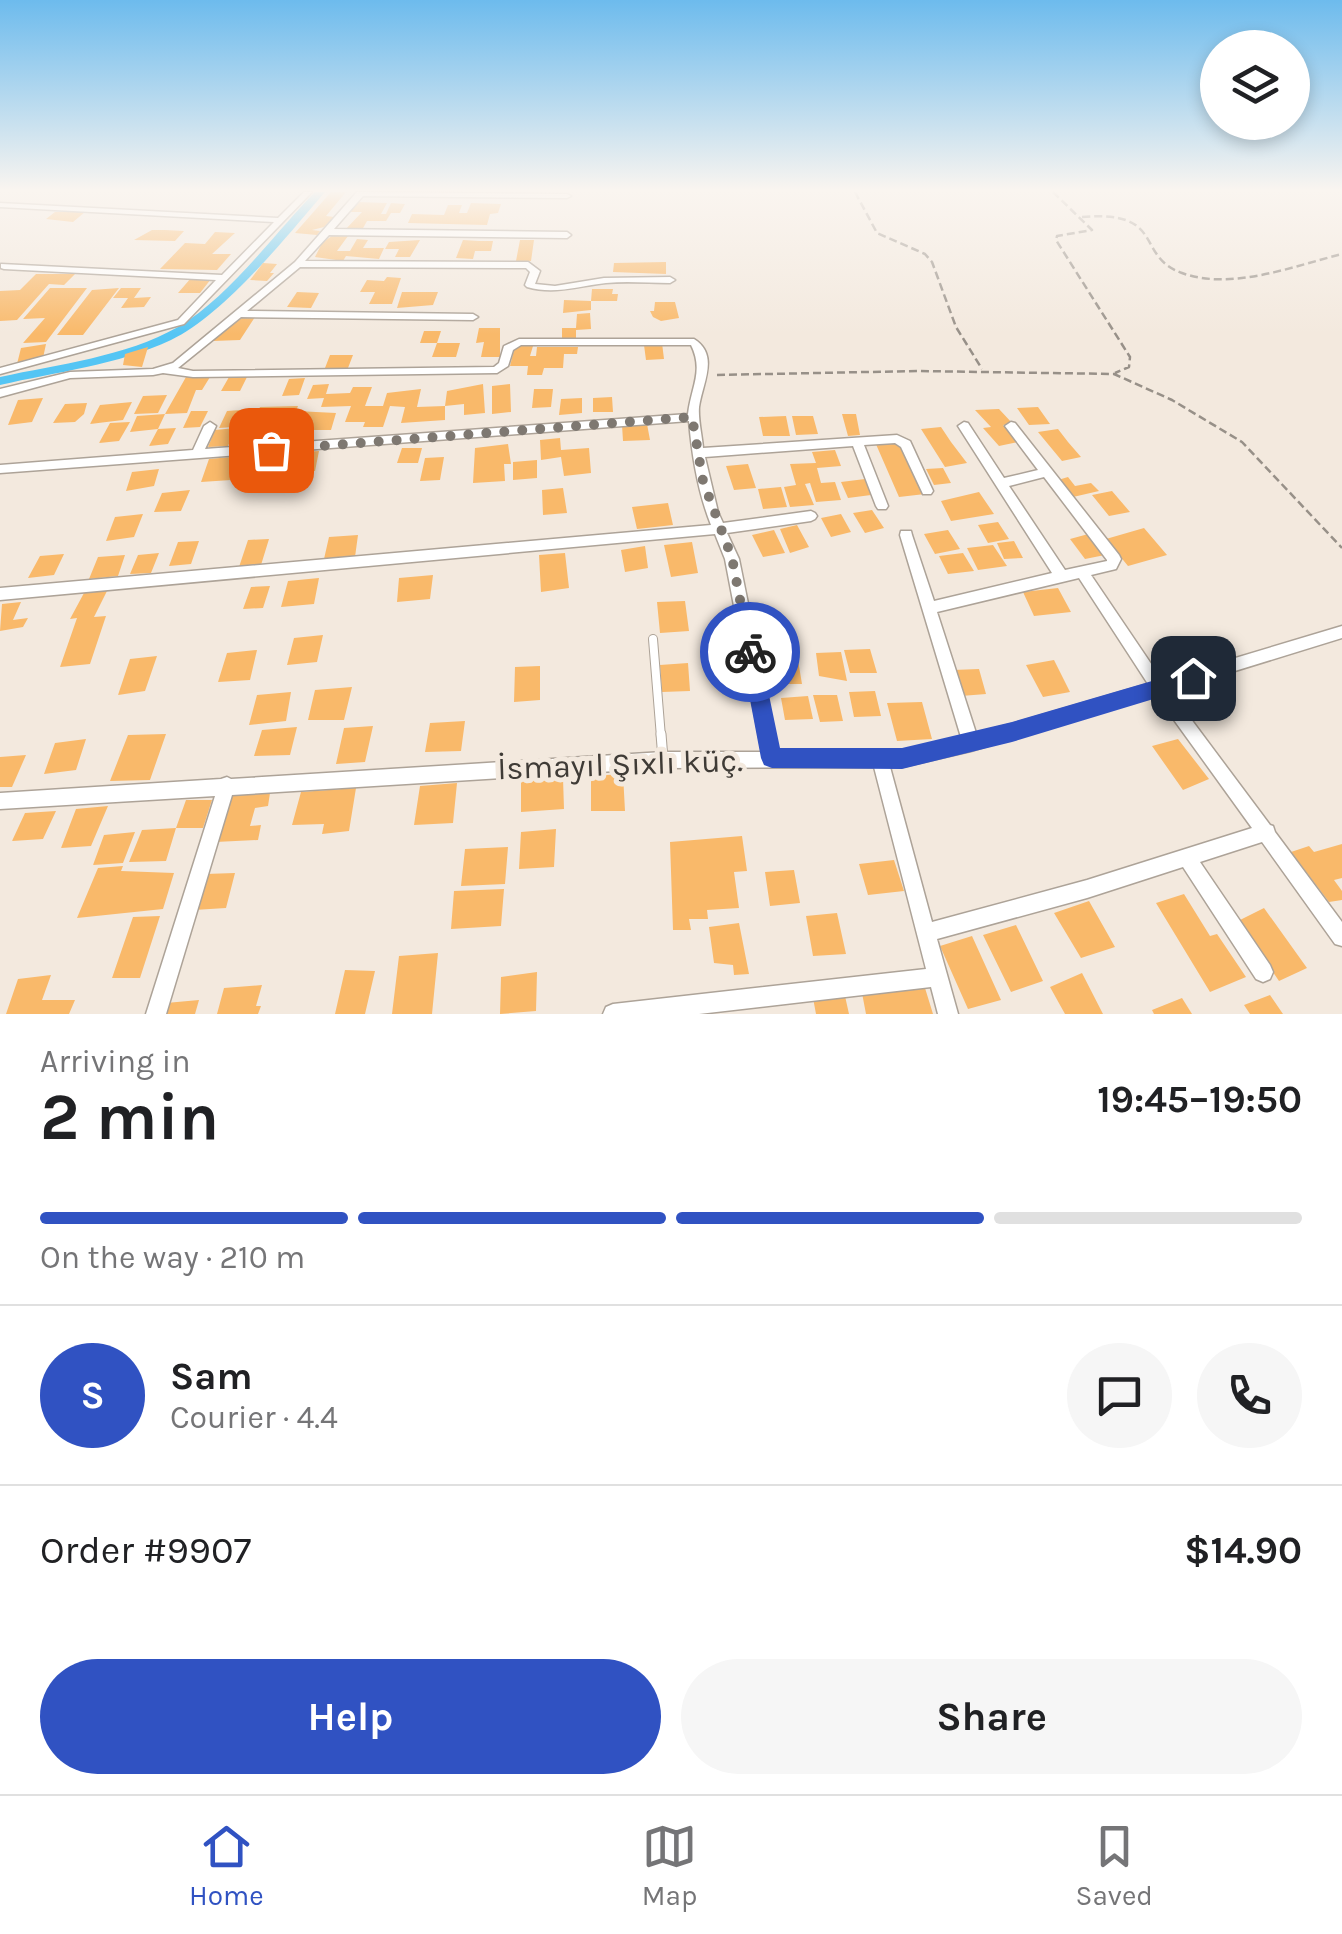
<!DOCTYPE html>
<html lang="en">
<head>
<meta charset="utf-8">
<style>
	:root { --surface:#fff; --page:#f6f6f6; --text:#202124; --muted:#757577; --line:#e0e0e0; --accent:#3052c2 }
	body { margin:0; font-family:Karla,sans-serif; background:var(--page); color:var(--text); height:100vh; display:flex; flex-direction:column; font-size:38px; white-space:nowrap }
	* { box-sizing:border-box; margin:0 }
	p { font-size:32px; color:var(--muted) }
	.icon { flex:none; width:55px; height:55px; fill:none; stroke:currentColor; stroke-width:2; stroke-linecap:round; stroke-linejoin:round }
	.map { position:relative; height:1014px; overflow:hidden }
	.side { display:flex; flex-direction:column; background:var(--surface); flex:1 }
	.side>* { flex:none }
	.tools { position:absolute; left:1200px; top:30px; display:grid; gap:20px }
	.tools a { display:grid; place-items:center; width:110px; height:110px; border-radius:50%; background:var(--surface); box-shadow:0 5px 15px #0003; font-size:50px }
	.pin { position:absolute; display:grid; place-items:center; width:85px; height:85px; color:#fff; margin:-42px; border-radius:20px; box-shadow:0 5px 15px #0006 }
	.courier { position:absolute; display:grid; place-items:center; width:100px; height:100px; margin:-50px; border:8px solid #3052c2; border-radius:50%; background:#fff; color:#222; box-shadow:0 2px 12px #0007 }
	.overview em { font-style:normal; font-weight:700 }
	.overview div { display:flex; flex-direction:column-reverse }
	.overview { display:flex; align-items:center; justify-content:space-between; height:170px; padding:0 40px }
	h1 { font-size:65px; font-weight:700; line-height:75px }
	.bar { display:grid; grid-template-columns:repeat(4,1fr); gap:15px 10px; align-content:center; height:120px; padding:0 40px }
	.bar i { height:12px; border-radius:8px; background:var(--line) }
	.bar .on { background:var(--accent) }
	.bar p { grid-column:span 4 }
	.line { display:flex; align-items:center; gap:25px; padding:0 40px; border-top:2px solid var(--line) }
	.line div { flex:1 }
	.round { display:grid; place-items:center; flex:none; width:105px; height:105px; border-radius:52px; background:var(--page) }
	.action { display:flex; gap:20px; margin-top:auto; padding:20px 40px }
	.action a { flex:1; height:115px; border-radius:60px; background:var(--accent); color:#fff; font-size:40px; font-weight:700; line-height:115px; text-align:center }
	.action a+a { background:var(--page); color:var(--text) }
	.menu { display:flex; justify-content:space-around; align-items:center; height:140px; border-top:2px solid var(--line); background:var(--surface); font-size:28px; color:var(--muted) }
	.menu a { display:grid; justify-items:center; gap:5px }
	.menu .on { color:var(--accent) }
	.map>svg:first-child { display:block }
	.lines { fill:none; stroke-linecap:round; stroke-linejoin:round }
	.canal { fill:#54c5f4; fill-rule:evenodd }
	.building { fill:#f9b96a }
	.service-far1-casing { stroke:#ada398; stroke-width:10 }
	.service-casing { stroke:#ada398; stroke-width:11 }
	.minor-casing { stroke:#ada398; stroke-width:3 }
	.path { stroke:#979088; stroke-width:2.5; stroke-dasharray:8 4; stroke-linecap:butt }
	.service-far1 { stroke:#fff; stroke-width:8 }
	.service { stroke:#fff; stroke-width:9 }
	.minor { fill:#fff; fill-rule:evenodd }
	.route { fill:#3052c2 }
	.done { stroke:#7e7871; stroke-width:10; stroke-dasharray:0 18 }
	.labels { text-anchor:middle; stroke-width:10; stroke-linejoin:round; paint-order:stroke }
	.near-street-label { font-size:32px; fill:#3f3b36; stroke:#f3e9de }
</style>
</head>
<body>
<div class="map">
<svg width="1342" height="1014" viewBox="0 0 1342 1014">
	<rect width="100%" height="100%" fill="#f3e9de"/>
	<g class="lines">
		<path class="canal" d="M315 192H325C286 237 224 315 171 340 118 365 56 372 0 385V377C59 364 125 357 178 327 230 296 273 235 315 192Z"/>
	</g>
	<path class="building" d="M331 192H346L326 216 334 217 324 227 312 230 320 231 317 235 295 233Z
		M356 202 387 203 381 214H386L391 203 405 204 400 213H391L386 221H367L362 230H345L362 212H350Z
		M471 203 501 204 498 213 490 214 487 225 408 223 412 214 444 215 448 205H462L459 213H467Z
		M55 212H85L73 222 46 219Z
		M152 230H165L184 231 175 241 134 240Z
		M215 232 235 233 212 254H231L217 270 160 269 185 243 205 244Z
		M333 235 348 236 337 251H350L357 239 368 240 363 248H384L379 259 346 256 343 261 315 257 322 243Z
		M420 240 410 257H395L399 249H385L389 242Z
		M463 240 479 241H493L491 251H475L473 259 456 258Z
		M520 240H534L531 261H516Z
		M666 262V274L613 272 614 263Z
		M263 263 277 264 270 273H274L267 281 250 280Z
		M36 274H75L64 285 49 284 17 320 0 321V291L20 290Z
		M387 277 401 278 392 304H369L375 292H360L367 280 384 281Z
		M191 278 211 279 200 293H178Z
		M50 288H87L46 342 23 343 45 318 23 319Z
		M119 288 83 335H57L92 290Z
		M121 288H141L134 298 151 297 144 307 121 308 128 298H113Z
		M592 289H613L612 294H618L617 301H591Z
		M297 292 319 293 311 308 287 307Z
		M402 292H438L433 305 397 308Z
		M564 300 591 301V310L563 313Z
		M655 302H675L679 318 661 321 653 317 650 311H654Z
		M590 313 591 329 576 330V340H562V328H576L577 314Z
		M238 317H255L240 340 212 341Z
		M479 328H500V357H481L484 342 476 343Z
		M424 331H441L437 343H460L456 357H432L437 343H420Z
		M662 343 664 359 646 360 644 345Z
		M46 344 43 358 17 364 21 348Z
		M515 346H533L530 356H536L537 347H578L577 354H564L563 368H544L542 375H527L528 366H510Z
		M148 347 142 367 123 365 125 354Z
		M330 355H353L348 368H325Z
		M186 377H210L202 390H196L187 413 165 414Z
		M229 377H247L240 391H221Z
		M305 378 299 395 282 396 289 379Z
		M329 384 326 394 350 393 353 387H372L365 406H383L387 393 421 389 417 407 445 406 447 391 483 384 485 413 464 415V404L445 406V420L401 423 405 407 390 406 383 427H363L365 422H345L351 406 321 407 324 398 307 399 313 385Z
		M510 384 511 412 492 414V386Z
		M534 389H553L551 407 532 408Z
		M167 395 158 413 134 414 143 396Z
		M612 397 613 412H593V398Z
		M43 398 32 422 8 425 18 400Z
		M582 398V413L559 415 561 399Z
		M132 402 123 420 90 424 100 405Z
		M87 403 84 414 75 422 53 423 65 404Z
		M298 406 296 411 336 413 331 430H308L310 426 250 428 260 407Z
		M1038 407 1050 424 1029 425 1017 408Z
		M255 409 248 426 219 428 227 411Z
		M999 409 1013 424 1003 425 1018 442 999 446 983 428 991 427 975 410Z
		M191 411H208L200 427 183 428Z
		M165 414 158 429 130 432 137 416Z
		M842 414H856L860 435 848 436Z
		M786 416 790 436H763L759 417Z
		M792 416H813L818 434 796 435Z
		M130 422 119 441 99 443 110 423Z
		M647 424 650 440 623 441 622 425Z
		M941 427 951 442 967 463 945 467 921 429Z
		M176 428 168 444 149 446 158 429Z
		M236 428 228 446 208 447 215 430Z
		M1058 429 1068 442 1081 457 1062 461 1038 432Z
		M560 438 561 450 589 448 591 473 564 476 561 457 541 460 540 440Z
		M898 441 906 456 925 494 899 497 875 442Z
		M508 444 511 464H504L505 481 473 483 475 448Z
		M402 448H422L418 463H397Z
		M835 450 841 466 817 468 821 483 835 482 841 500 816 502 810 483 805 484 814 505 790 507 784 487 796 485 790 464 816 463 812 452Z
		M319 451 315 471 297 473 303 452Z
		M269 454 264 470 249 472 246 479 201 482 209 459 243 456 240 464H252L254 455Z
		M444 457 440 480 420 481 425 458Z
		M537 460V478L513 480V462Z
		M748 464 756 488 734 490 726 466Z
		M943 468 951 483 934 485 926 469Z
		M159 469 154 486 126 491 132 472Z
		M1068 477 1075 486 1091 483 1099 491 1073 497 1058 480Z
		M865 479 871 495 848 498 841 482Z
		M781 487 787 507 763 509 758 489Z
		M563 488 567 513 543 515 542 490Z
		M190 490 181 511 154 512 162 493Z
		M1112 491 1130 512 1109 516 1092 495Z
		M979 492 994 514 951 521 941 501Z
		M668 503 673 525 637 529 632 507Z
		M872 510 884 528 865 533 853 513Z
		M143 514 134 537 106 541 115 517Z
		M841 514 851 532 831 537 821 518Z
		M998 522 1009 539 988 543 978 525Z
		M797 525 809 547 790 553 780 529Z
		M1144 528 1167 555 1128 566 1106 539Z
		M774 530 785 553 763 557 752 535Z
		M948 530 960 549 935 554 924 534Z
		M1092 533 1110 554 1085 559 1070 539Z
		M358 535 355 557 324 559 329 537Z
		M269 539 261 565 239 567 248 540Z
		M199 541 191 564 169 566 178 542Z
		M1014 541 1023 558 1004 559 997 543Z
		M692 542 698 573 671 577 664 545Z
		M993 545 1007 566 978 570 967 548Z
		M645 546 648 568 625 572 621 550Z
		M159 553 151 573 130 574 138 555Z
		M565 553 569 588 541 592 539 555Z
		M963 553 974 571 948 574 939 556Z
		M64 554 54 575 28 578 40 556Z
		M125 555 118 576 89 579 98 557Z
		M433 575 430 599 397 602 399 578Z
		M319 578 314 604 281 607 288 581Z
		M270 586 263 608 243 609 251 587Z
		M1058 588 1071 612 1034 616 1023 592Z
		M107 591 94 617 106 616 90 664 60 667 77 618 70 619 84 593Z
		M685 601 689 631 660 633 657 602Z
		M21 602 13 620 28 618 23 627 0 631 2 604Z
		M323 635 317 662 287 665 294 638Z
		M870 649 877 673H850L844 650Z
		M257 650 250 680 218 682 227 653Z
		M841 652 847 681 819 676 816 653Z
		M797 654 802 684H777L772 655Z
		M157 656 145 691 118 695 130 659Z
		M1054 660 1070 692 1043 697 1026 665Z
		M688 663 690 691 662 692 660 665Z
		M540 666V700L514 702 515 667Z
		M979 669 986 694 961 696 953 670Z
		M352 687 344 720H308L315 690Z
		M875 691 881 716 854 717 849 692Z
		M291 692 286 721 249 725 257 695Z
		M813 695H837L843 721 820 722Z
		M808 696 813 719 785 720 781 698Z
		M922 702 932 739 897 741 887 703Z
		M465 721 461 751 425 752 430 723Z
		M373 726 365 762 336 764 344 728Z
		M297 727 290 755 254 756 262 730Z
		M166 734 150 780 110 781 128 735Z
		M86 739 76 770 44 774 55 743Z
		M1178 739 1209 779 1183 790 1152 746Z
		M26 755 12 787H0V757Z
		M623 774 625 811H591V776Z
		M563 778 564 809 521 812V781Z
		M457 783 453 823 414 825 420 786Z
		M356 788 349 831 322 834 324 824 292 825 301 792Z
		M270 793 268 806 255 808 250 826 261 825 258 840 215 842 230 796Z
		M186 800H212L203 828H176L166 861 129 862 142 830 176 828Z
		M108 806 91 846 61 848 76 809Z
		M56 811 43 839 12 841 25 813Z
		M556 829 554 867 519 869 521 832Z
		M135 832 123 863 93 865 104 835Z
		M742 836 747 871 734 872 739 908 707 910 708 919H689L691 930H673L670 842Z
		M1342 844V878L1334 880 1342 891V900L1329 902 1291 852 1309 846 1314 852Z
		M508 847 505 884 461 886 465 849Z
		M894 860 904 891 868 895 859 864Z
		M123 866 121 871 174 873 163 909 77 918 98 868Z
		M794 870 800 903 770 906 765 872Z
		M235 873 226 908 194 910 205 874Z
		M504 889 501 926 451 929 454 891Z
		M1184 894 1210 936 1217 934 1246 977 1210 992 1156 903Z
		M1089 901 1115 947 1081 958 1054 913Z
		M1264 908 1307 968 1279 981 1238 921Z
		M837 913 846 954 813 956 806 916Z
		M160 916 140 978H112L133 917Z
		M739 923 749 974 734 975 733 965 714 963 709 927Z
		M1016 925 1043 981 1011 992 983 935Z
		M972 936 1001 1000 968 1009 940 946Z
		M438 953 432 1014H392L399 956Z
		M345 970 375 971 365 1014H335Z
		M537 972 536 1011 500 1014 501 977Z
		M1082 973 1103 1014H1065L1050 987Z
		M51 975 42 1000H75L69 1014H6L18 979Z
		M262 985 256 1006H261L258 1014H217L224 988Z
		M925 988 933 1014H866L862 993Z
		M1270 995 1283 1014H1250L1244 1005Z
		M845 996 849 1014H816L813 998Z
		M1182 998 1192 1014H1154L1152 1010Z
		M199 1000 195 1014H163L166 1003Z"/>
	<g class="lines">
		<g class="service-far1-casing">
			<path id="service-far1" d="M653 639 661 737"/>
		</g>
		<g class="service-casing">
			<path id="service" d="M661 734 663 759"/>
		</g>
		<g class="minor-casing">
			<path id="minor" d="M304 192H312L184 324 0 374V368L178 320 216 280 4 269 1 268V264L222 275 274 222 0 207V203L278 218Z
				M357 192 567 194 571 196 567 198 363 196 334 229 567 232 571 235 567 238 329 235 305 261 528 262 540 271 535 284 555 286 604 278 670 277 675 280 670 283C649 283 627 281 606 283 578 286 555 295 527 287L525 285 530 272 526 268 300 267 247 311 473 314 478 317 473 320 241 317 178 368 193 371 494 367 499 363 504 346 519 339H694C720 355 702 384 699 407 698 420 702 435 703 448L897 435 910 441 933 491 931 494H923L901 447 895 443 864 445 888 506 886 509H878L876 506 853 446 705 457 718 512 723 523 811 511 815 513 817 516 815 519 811 521 727 533 739 559 778 752 902 751 961 737 900 535 901 531H911L912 535 934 601 1052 573 958 426 964 422 968 423 1004 478 1038 470 1005 426 1011 422 1015 423 1119 555 1121 559 1116 569 1091 575 1162 680 1342 626V638L1170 691 1270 825 1273 826 1275 832 1342 922V946L1335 944 1262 842 1200 862 1270 965 1273 972 1270 979 1263 982 1256 979 1183 867 1087 898 937 939 958 1014H938L931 987 699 1014H603L606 1007 613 1004 926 969 874 767 663 768 232 795 166 1014H146L215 796 0 809V793L221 779 227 777 231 779 663 752H762L725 559 715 534 0 600V588L711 525C698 492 692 456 689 421L0 473V465L193 450 204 426 210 422 216 426 205 449 688 414C691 387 704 371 691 345H521L513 350 508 366 497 373 193 377 163 373 153 375 70 378 0 397V389L70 372 153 369 173 363 295 262ZM1044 477 1107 560V561L1065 570 1009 486ZM1079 578 1148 684 1012 724 976 733 937 612ZM1156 695 1252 828 1087 880 932 922 890 767H902L971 751Z"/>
		</g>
		<path class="path" d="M855 192 877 233 925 254 932 262 956 327 982 369
			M1053 192 1092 230 1057 236 1056 240 1130 357 1129 367 1115 373
			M1082 217C1167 210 1134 256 1182 273 1231 291 1294 266 1342 254
			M717 375 917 371 1114 374 1172 400 1242 442 1342 548"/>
		<use href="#service-far1" class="service-far1"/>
		<use href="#service" class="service"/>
		<use href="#minor" class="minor"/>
	</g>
	<linearGradient id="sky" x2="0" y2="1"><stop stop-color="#6dbbed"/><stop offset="0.57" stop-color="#faf5f0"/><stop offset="1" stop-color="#faf5f0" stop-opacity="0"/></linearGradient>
	<rect width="1342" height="334" fill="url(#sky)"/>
	<path class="route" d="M750 644 760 652 780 748H902L1012 722 1193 669 1202 678 1193 687 1012 742 902 769 772 768 764 765 761 758 741 652Z"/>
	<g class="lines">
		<path class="done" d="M271 450 692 417 703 481 732 558 750 652"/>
	</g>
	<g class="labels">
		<g class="near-street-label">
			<text transform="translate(620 764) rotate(-2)" y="11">İsmayıl Şıxlı küç.</text>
		</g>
	</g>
</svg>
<div class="tools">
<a><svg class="icon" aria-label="layers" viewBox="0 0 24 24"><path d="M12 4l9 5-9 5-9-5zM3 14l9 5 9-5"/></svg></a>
</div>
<div class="pin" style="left:271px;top:450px;background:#ea580c"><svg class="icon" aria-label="bag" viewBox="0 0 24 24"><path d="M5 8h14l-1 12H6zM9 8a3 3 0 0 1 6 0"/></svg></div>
<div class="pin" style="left:1193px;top:678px;background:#1f2937"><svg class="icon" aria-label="home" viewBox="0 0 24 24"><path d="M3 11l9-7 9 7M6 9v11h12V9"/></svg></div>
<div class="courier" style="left:750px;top:652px"><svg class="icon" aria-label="bike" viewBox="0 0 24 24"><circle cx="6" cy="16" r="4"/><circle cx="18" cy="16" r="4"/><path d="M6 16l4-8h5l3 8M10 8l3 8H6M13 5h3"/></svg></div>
</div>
<section class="side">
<div class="overview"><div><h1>2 min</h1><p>Arriving in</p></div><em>19:45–19:50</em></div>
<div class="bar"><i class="on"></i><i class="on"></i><i class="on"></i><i></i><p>On the way · 210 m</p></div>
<div class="line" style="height:180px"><b class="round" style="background:var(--accent);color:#fff">S</b><div><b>Sam</b><p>Courier · 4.4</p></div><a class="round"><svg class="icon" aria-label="chat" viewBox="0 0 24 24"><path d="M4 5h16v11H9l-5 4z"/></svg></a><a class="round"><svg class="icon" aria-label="phone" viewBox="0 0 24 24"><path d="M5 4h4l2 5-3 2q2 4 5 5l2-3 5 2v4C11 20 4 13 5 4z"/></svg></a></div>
<div class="line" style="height:130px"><div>Order #9907</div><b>$14.90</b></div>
<div class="action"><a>Help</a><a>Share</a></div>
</section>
<nav class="menu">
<a class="on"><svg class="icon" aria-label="home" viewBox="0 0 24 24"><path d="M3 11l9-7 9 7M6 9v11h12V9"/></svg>Home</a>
<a><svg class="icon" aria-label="map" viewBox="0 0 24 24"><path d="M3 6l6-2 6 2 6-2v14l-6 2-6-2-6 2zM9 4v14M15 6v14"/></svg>Map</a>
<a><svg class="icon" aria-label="saved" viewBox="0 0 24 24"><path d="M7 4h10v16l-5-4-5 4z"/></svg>Saved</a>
</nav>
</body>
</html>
